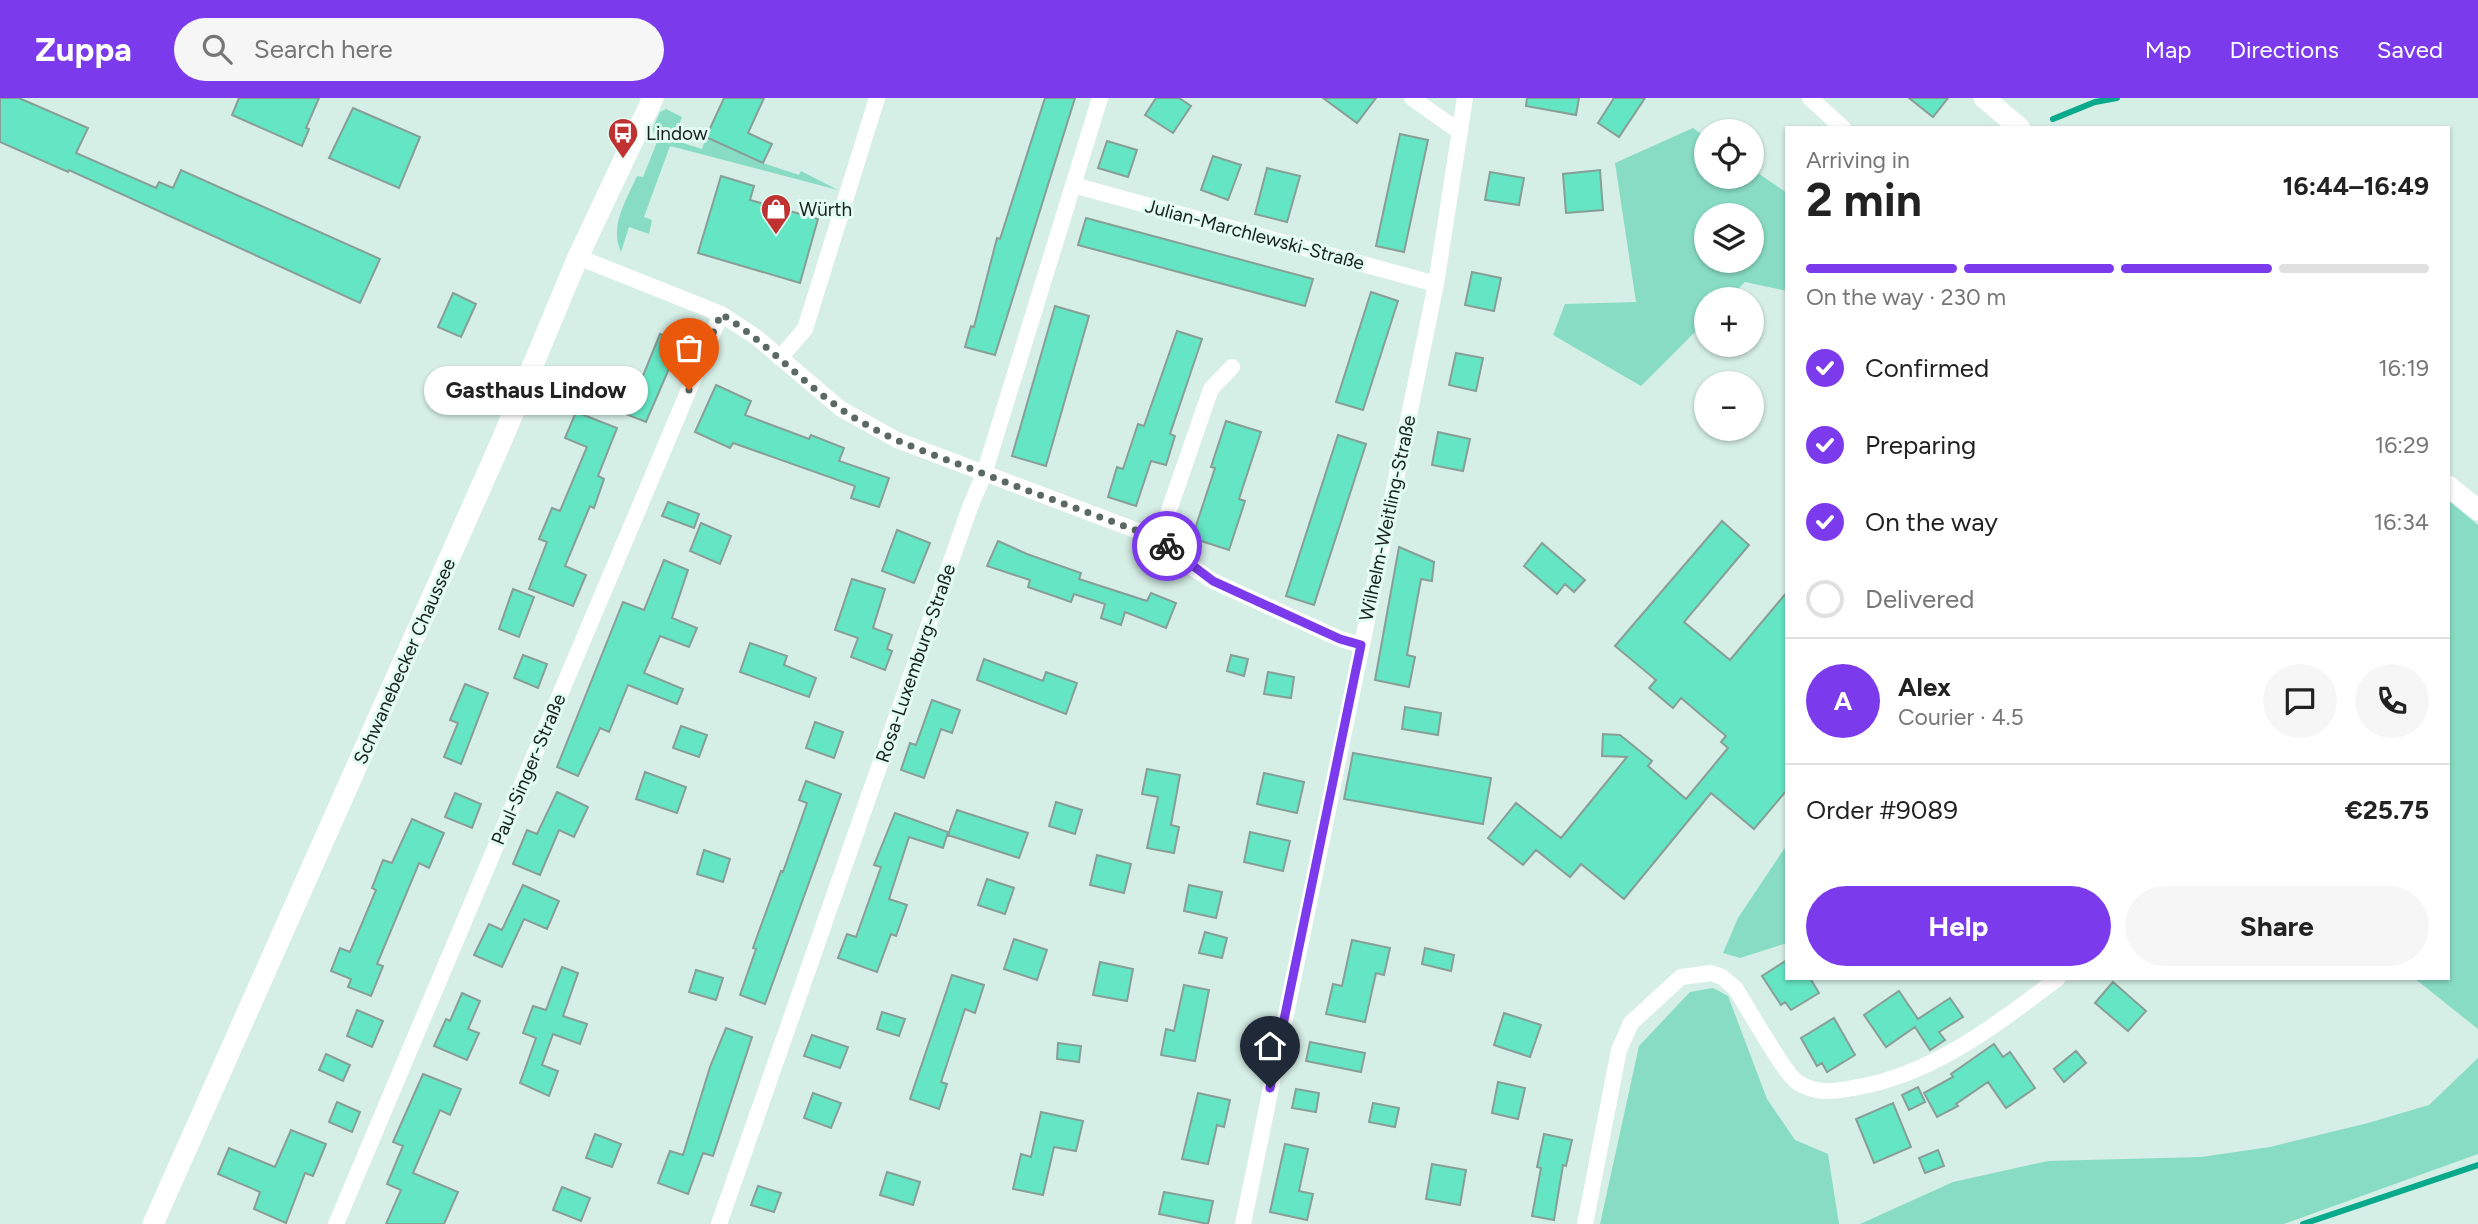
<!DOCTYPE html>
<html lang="en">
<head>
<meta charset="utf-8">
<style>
	:root { --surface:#fff; --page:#f6f6f6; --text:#222; --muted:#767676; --line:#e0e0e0; --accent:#7c3aed }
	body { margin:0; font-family:Figtree,sans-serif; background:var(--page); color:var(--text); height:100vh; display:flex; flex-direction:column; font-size:26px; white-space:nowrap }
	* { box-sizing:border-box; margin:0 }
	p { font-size:23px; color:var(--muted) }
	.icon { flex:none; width:38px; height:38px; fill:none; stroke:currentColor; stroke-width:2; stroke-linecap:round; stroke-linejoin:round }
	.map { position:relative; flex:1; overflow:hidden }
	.sheet { position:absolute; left:1785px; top:28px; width:665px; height:854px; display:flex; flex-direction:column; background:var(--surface); border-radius:0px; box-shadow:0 2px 5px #0004 }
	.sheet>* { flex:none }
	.buttons { position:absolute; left:1694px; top:21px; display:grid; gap:14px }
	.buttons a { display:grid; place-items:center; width:70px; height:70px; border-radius:50%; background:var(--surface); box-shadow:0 2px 5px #0004; font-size:35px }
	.pin { position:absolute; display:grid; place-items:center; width:60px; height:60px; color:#fff; margin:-72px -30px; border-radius:50% 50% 50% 0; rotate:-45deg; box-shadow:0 0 7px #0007 }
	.pin .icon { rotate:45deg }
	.courier { position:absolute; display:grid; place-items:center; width:70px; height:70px; margin:-35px; border:5px solid #7c3aed; border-radius:50%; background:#fff; color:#222; box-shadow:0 2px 9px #0007 }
	.bubble { position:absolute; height:49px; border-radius:24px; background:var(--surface); box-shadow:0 2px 5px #0004; font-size:23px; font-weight:700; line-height:49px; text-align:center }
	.head em { font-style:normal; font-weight:700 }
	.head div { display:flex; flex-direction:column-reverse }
	.head { display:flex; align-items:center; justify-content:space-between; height:119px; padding:0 21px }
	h1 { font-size:46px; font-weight:700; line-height:52px }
	.bar { display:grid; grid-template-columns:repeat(4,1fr); gap:10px 7px; align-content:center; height:84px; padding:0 21px }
	.bar i { height:9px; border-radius:5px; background:var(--line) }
	.bar .current { background:var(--accent) }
	.bar p { grid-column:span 4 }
	.line { display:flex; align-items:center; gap:18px; padding:0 21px; border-top:2px solid var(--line) }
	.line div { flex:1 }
	.round { display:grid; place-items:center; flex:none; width:74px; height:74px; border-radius:37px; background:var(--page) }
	ol { padding:0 21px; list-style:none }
	li { display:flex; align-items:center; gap:21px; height:77px }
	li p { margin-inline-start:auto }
	li .icon { padding:7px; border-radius:50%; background:var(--accent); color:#fff; stroke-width:4 }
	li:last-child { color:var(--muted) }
	li i { width:38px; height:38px; border:4px solid var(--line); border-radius:50% }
	.button { display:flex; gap:14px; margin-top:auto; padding:14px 21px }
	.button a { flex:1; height:80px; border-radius:42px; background:var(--accent); color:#fff; font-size:28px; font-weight:700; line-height:80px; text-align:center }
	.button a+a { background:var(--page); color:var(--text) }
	header { display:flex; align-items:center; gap:42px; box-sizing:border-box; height:98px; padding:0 35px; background:var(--accent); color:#fff }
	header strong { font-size:33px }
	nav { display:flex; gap:38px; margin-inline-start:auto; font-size:24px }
	.search { width:490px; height:63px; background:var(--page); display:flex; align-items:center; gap:18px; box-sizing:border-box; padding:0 24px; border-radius:38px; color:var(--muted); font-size:26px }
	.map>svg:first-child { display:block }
	.green { fill:#89dcc4; fill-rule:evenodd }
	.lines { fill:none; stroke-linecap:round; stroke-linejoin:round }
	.stream { stroke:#08aa8b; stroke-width:6 }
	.building { fill:#64e5c4; stroke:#879f97; stroke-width:2 }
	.minor { stroke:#fff; stroke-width:16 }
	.secondary { stroke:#fff; stroke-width:21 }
	.done { stroke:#5a6964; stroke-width:7; stroke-dasharray:0 12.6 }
	.route { stroke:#7c3aed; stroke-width:9 }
	.labels { text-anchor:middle; stroke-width:6; stroke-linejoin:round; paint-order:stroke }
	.poi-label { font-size:19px; fill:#18211e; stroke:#e2fcf3; text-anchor:start }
	.street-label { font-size:19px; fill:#18211e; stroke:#e2fcf3 }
</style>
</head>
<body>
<header>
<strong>Zuppa</strong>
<div class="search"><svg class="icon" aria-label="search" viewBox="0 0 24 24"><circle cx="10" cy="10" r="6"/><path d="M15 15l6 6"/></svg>Search here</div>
<nav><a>Map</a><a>Directions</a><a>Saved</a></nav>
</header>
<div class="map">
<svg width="2478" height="1126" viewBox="0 0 2478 1126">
	<rect width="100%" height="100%" fill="#d5eee6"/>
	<path class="green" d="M666 11 682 19 673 42 702 51 706 39 763 65 799 77 801 73 838 92 670 48 644 119 652 122 649 136 629 129 621 154C609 128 626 103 637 78L643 79 659 39 652 32 660 14Z
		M1693 30 1706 39V79H1752V71L1787 95V193L1745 184 1728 201H1706V223L1641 288 1553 237 1565 206 1636 204 1615 65ZM1706 117H1752V163H1706Z
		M2448 402 2478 427V931L2414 880H2448Z
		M1784 751 1787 753V845L1740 860 1723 855 1738 820Z
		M1713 890 1728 898 1767 1001 1795 1042 1828 1056 1839 1126H1600L1639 948 1690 894Z
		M2478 960V1056L2284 1126H1860L1953 1084 2048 1063 2201 1059 2270 1049 2368 1025 2429 1007Z"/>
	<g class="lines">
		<path class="stream" d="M2053 21 2095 4 2117 0
			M2303 1126 2478 1067"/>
	</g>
	<path class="building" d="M0 0H19L88 30 76 55 156 90 159 84 173 90 181 72 380 161 360 205 69 72 68 74 0 44Z
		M239 0H319L306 30 309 31 302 48 232 17Z
		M724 0H764L748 35 772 46 763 65 706 39Z
		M1045 0H1075L995 257 965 249 971 228 974 229 997 140 1000 141Z
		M1156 0H1179L1191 8 1173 35 1145 17Z
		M1323 0H1376L1357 25Z
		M1527 0H1579L1576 17 1526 8Z
		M1614 0H1645L1619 39 1598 25Z
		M1909 0H1948L1933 19Z
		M353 10 420 39 399 90 329 60Z
		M1400 36 1428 42 1404 154 1376 148Z
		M1107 43 1137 52 1128 79 1098 70Z
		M1213 58 1241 67 1228 102 1201 92Z
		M1267 70 1300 78 1287 124 1255 116Z
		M1600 72 1603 112 1566 115 1563 76Z
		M1490 74 1524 80 1519 107 1485 102Z
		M721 78 754 88 750 102 818 121 800 185 698 155Z
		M1086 120 1313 181 1305 208 1078 147Z
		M1472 174 1501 180 1494 213 1465 207Z
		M1371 194 1398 203 1363 312 1336 304Z
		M453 195 476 206 461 239 438 229Z
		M1055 208 1089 218 1046 368 1012 358Z
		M1177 233 1202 241 1170 336 1175 338 1166 367 1151 363 1136 408 1108 399 1117 369 1123 371 1138 326 1144 328Z
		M660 236 681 243 646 324 623 315 633 288 638 290Z
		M1456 255 1483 260 1476 293 1449 287Z
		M716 287 751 303 745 317 809 341 811 337 844 350 839 363 889 380 879 409 851 400 855 388 733 345 730 350 695 334Z
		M576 314 617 330 598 378 604 381 594 410 590 408 565 468 586 477 573 508 529 491 547 444 539 441 552 410 560 413 587 349 565 340Z
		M1226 323 1261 334 1239 401 1245 403 1229 452 1192 440 1215 370 1211 369Z
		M1438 334 1470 341 1463 373 1432 367Z
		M1338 337 1366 346 1314 507 1286 498Z
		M668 404 699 416 694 430 662 418Z
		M1722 423 1749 447 1684 524 1730 562 1787 494V692L1754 731 1711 695 1624 801 1581 766 1570 779 1536 752 1523 767 1488 740 1516 705 1561 740 1627 659 1602 658 1603 636 1620 637 1652 663 1648 668 1686 701 1728 650 1721 644 1726 638 1681 600 1673 610 1649 590 1656 582 1615 548Z
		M701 425 731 438 720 466 690 453Z
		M897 432 930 445 914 485 882 473Z
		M998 443 1027 456 1081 475 1079 481 1147 503 1151 495 1176 505 1166 530 1125 514 1121 527 1101 520 1105 506 1074 496 1071 504 1028 489 1030 482 987 468Z
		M1542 445 1585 482 1574 494 1565 486 1557 496 1524 468Z
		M1399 449 1434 464 1432 483 1421 481 1407 557 1415 559 1409 589 1375 582Z
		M664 462 688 472 672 520 697 530 689 549 660 538 644 575 683 591 677 606 628 587 609 634 600 630 578 678 557 669 623 504 644 512Z
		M852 481 885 491 873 530 892 537 887 551 892 553 885 572 851 559 858 540 835 532Z
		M513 491 534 499 519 539 499 531Z
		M750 545 787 558 784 567 816 580 809 599 740 574Z
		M523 557 547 566 538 590 514 580Z
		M1231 557 1248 561 1244 578 1227 573Z
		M984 561 1043 583 1046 574 1077 585 1066 616 977 582Z
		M1268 574 1294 579 1291 600 1264 596Z
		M465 586 488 595 461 666 444 659 458 625 450 622Z
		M932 602 960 612 952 635 941 631 924 680 901 672 910 645 916 647Z
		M1405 609 1441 615 1438 637 1402 631Z
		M815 624 843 634 834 660 806 650Z
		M681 628 707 637 699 659 673 650Z
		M1353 655 1491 680 1483 726 1344 701Z
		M1147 671 1180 677 1171 727 1179 729 1174 755 1147 750 1158 699 1142 696Z
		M645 674 686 689 677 715 636 701Z
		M1264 675 1304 684 1297 715 1257 706Z
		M806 683 841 696 765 906 740 897 756 851 753 850 759 833 781 773 783 774 807 705 799 702Z
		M557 694 588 709 574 739 559 732 540 777 513 766 527 732 537 736Z
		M455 695 481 706 472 730 445 719Z
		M1056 704 1082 712 1075 736 1049 728Z
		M957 712 1028 735 1019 760 948 737Z
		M895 715 948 734 943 750 909 739 889 801 907 807 896 838 891 836 877 874 838 860 847 836 856 839 881 769 874 767Z
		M412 721 444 735 429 770 419 765 377 866 383 868 371 898 348 889 351 881 331 873 340 850 350 854 376 792 372 790 383 762 392 765Z
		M1250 734 1290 743 1283 773 1244 764Z
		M704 752 730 761 723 784 697 776Z
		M1097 757 1131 766 1124 795 1090 787Z
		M987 781 1014 790 1005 816 978 807Z
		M523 787 559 803 547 831 524 821 502 869 474 857 489 826 502 832Z
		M1189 787 1222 794 1216 820 1184 813Z
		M1205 834 1227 840 1222 860 1199 855Z
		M1014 841 1047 852 1037 882 1004 871Z
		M1352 842 1390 850 1384 877 1376 875 1365 924 1326 916 1333 886 1342 888Z
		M1425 850 1454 857 1451 873 1422 866Z
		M1787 862V880H1810L1819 895 1791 912 1785 904 1781 907 1762 878Z
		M1100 864 1133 871 1127 903 1093 897Z
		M562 869 578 875 563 918 587 926 580 946 553 936 542 967 558 973 549 998 520 985 536 940 523 935 533 908 546 912Z
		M696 872 723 880 716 902 689 894Z
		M952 877 984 887 975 915 965 911 941 984 947 986 939 1011 910 1001Z
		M2113 884 2146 913 2128 933 2095 905Z
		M1184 887 1209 892 1195 963 1161 957 1166 931 1174 933Z
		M1899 893 1918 921 1950 900 1963 919 1939 934 1945 942 1930 952 1915 929 1886 949 1864 917Z
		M462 895 480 903 468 931 479 935 467 962 434 948 446 921 450 923Z
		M357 912 383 923 372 949 347 938Z
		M882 914 905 921 899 938 877 931Z
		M1504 915 1541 927 1530 959 1494 947Z
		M1834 920 1855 957 1827 974 1822 965 1817 968 1801 940Z
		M726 930 752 939 713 1058 703 1055 688 1096 658 1085 670 1053 683 1057 710 969Z
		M812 937 848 949 840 970 804 958Z
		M1310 944 1365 955 1361 974 1306 963Z
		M1058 945 1081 948 1079 964 1057 961Z
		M1994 946 2003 959 2010 954 2035 990 2006 1010 1988 984 1956 1006 1958 1008 1937 1019 1924 995 1953 979 1951 976Z
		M2076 953 2086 965 2064 984 2054 971Z
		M326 956 350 967 343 983 319 972Z
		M423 976 461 991 450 1017 440 1012 413 1075 458 1094 444 1126H386L401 1092 387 1086 403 1048 393 1044Z
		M1498 984 1525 990 1518 1021 1492 1015Z
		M1918 989 1925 1004 1909 1012 1902 997Z
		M1296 991 1319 995 1316 1014 1292 1010Z
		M813 995 841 1005 831 1030 804 1020Z
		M1198 995 1230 1002 1224 1029 1217 1027 1208 1066 1182 1061Z
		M337 1004 360 1014 352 1034 329 1024Z
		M1373 1005 1399 1010 1395 1029 1369 1024Z
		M1893 1005 1911 1049 1874 1065 1856 1021Z
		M1041 1014 1083 1023 1076 1053 1054 1049 1043 1097 1013 1091 1021 1056 1031 1059Z
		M291 1032 326 1046 313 1078 305 1075 286 1125 254 1111 260 1094 218 1076 229 1050 275 1069Z
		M595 1036 621 1046 612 1069 586 1060Z
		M1544 1036 1572 1042 1566 1068 1563 1067 1554 1122 1532 1118 1541 1070 1537 1069Z
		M1285 1046 1308 1051 1299 1093 1313 1096 1307 1122 1270 1114Z
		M1938 1052 1944 1068 1925 1075 1919 1060Z
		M1432 1066 1466 1072 1460 1107 1426 1101Z
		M887 1074 920 1084 913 1107 880 1097Z
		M758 1088 781 1095 774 1114 751 1107Z
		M562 1089 590 1100 581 1123 553 1112Z
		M1164 1094 1213 1103 1208 1126 1159 1116Z"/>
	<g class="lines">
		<path class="minor" d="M1412 0 1460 34
			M1810 0 1843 30
			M1073 87 1436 186
			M578 159 721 216 756 239 841 311 897 342 1159 441 1187 466 1213 483 1340 541 1361 547
			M780 260 805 231 877 0
			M1159 441 1211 291 1232 269
			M336 1126 721 216
			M719 1126 970 409 984 376 1100 0
			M1243 1126 1436 186 1465 0
			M1585 1126 1619 952 1631 925 1681 879 1711 875 1722 879 1735 890C1747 908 1784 975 1797 984 1816 996 1831 994 1853 990 1931 978 1996 927 2058 880"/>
		<path class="secondary" d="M1984 0 2020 30
			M2448 388 2478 412
			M153 1126 501 344 578 159 653 0"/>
	</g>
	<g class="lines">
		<path class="done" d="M689 292 721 216C773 248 812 297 865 326 898 345 934 357 969 370 1032 395 1096 417 1159 441L1167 448"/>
		<path class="route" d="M1167 448 1213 483 1340 541 1361 547 1270 990"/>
	</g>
	<defs>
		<g id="bus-pin" transform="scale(1.575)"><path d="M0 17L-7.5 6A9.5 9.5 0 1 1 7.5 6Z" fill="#c03131" stroke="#e2fcf3"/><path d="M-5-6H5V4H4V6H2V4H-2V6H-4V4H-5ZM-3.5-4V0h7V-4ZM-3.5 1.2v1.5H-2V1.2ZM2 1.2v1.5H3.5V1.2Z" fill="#fff"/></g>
		<g id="shop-pin" transform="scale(1.575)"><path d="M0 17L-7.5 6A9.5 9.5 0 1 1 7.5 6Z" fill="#c03131" stroke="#e2fcf3"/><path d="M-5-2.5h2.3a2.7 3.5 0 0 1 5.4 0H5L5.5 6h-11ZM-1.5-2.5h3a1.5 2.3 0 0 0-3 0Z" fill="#fff"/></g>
	</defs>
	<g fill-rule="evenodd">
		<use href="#bus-pin" x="623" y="35"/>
		<use href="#shop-pin" x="776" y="111"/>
	</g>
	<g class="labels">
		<g class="poi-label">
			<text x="646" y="42">Lindow</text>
			<text x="799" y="118">Würth</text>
		</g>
		<g class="street-label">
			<text transform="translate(1255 136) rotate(15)" y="7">Julian-Marchlewski-Straße</text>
			<text transform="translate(1387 420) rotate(-78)" y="7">Wilhelm-Weitling-Straße</text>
			<text transform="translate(404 563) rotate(-66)" y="7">Schwanebecker Chaussee</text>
			<text transform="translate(915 565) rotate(-71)" y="7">Rosa-Luxemburg-Straße</text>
			<text transform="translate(528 671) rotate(-67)" y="7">Paul-Singer-Straße</text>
		</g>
	</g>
</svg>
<div class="buttons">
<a><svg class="icon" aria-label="locate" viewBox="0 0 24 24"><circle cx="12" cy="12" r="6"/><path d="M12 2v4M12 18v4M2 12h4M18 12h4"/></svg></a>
<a><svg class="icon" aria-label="layers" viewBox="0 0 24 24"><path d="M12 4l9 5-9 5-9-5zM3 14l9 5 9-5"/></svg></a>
<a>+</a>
<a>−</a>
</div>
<div class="pin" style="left:689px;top:292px;background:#ea580c"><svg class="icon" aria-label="bag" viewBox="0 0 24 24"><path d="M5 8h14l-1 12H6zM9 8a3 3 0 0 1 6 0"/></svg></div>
<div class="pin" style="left:1270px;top:990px;background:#1f2937"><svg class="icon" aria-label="home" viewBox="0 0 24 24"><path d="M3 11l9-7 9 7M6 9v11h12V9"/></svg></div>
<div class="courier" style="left:1167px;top:448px"><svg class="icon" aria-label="bike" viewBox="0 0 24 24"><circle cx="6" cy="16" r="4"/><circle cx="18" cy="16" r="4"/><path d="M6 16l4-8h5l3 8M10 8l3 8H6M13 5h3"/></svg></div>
<div class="bubble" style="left:424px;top:268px;width:224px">Gasthaus Lindow</div>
<section class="sheet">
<div class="head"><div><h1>2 min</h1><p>Arriving in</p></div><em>16:44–16:49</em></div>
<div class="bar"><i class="current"></i><i class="current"></i><i class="current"></i><i></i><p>On the way · 230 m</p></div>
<ol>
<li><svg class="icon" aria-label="check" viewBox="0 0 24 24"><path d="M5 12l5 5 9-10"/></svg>Confirmed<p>16:19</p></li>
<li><svg class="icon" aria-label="check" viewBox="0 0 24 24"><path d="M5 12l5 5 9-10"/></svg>Preparing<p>16:29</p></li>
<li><svg class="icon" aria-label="check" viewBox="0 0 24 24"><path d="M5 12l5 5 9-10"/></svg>On the way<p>16:34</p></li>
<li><i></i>Delivered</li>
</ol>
<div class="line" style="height:126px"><b class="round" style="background:var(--accent);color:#fff">A</b><div><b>Alex</b><p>Courier · 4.5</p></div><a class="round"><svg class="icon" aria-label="chat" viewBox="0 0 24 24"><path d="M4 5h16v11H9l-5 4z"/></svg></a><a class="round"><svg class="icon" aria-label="phone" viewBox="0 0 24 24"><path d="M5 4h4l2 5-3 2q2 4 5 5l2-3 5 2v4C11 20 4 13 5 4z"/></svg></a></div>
<div class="line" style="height:91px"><div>Order #9089</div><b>€25.75</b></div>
<div class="button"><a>Help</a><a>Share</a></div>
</section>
</div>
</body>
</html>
